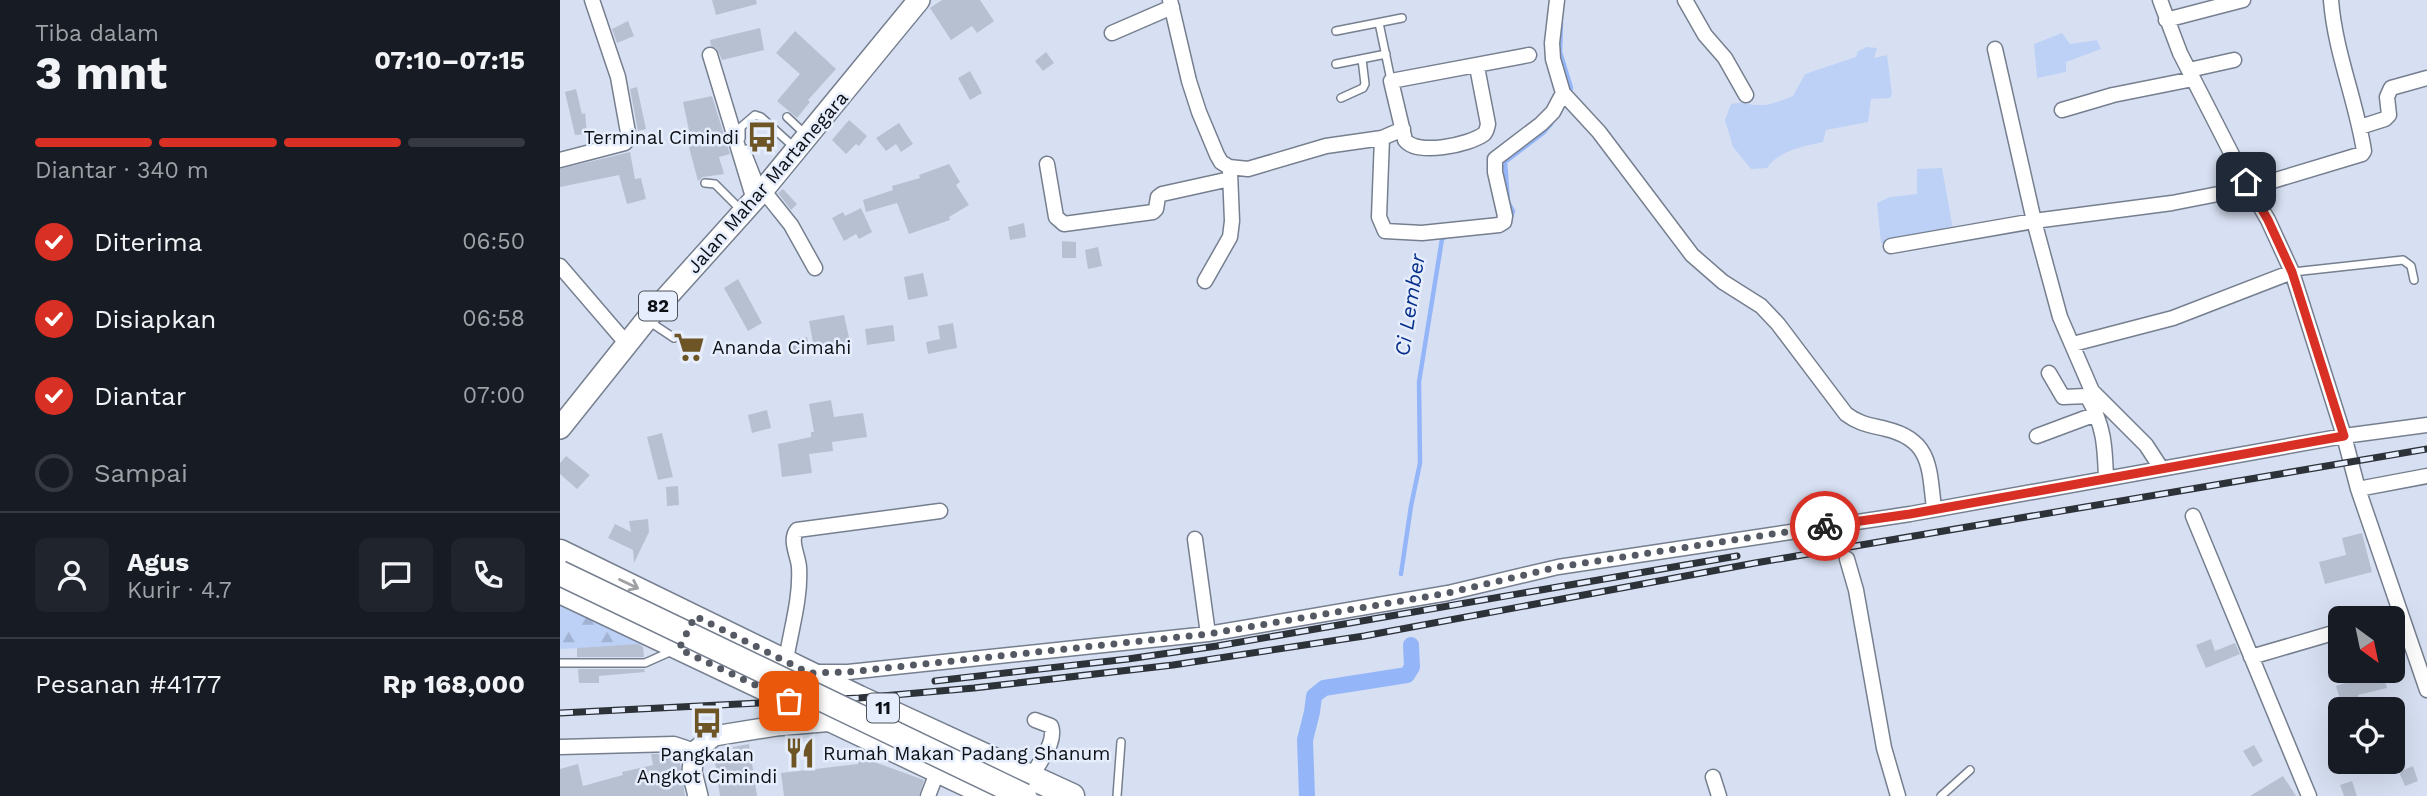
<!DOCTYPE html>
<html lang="id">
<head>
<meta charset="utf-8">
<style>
	:root { --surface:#171b24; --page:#20242c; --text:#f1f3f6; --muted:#9ea1a6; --line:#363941; --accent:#d93025 }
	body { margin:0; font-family:"Work Sans",sans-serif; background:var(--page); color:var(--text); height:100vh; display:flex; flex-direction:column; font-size:26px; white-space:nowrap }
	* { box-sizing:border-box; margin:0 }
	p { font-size:23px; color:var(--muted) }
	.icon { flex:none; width:38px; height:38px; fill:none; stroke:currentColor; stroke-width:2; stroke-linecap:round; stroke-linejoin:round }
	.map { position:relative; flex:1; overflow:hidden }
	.details { display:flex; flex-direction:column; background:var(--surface); width:560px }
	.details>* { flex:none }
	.needle { width:46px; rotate:147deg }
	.tools { position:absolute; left:1768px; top:606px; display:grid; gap:14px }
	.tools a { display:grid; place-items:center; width:77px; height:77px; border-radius:10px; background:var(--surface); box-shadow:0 7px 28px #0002; font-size:35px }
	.pin { position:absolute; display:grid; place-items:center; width:60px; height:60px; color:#fff; margin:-30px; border-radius:14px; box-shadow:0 4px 10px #0006 }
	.courier { position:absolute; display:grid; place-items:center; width:70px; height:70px; margin:-35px; border:5px solid #d93025; border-radius:50%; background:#fff; color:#222; box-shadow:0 2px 9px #0007 }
	.headline em { font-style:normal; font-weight:700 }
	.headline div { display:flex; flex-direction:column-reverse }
	.headline { display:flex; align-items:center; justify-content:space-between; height:119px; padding:0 35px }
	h1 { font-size:46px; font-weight:700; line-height:52px }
	.bar { display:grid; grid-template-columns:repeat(4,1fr); gap:10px 7px; align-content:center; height:84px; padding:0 35px }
	.bar i { height:9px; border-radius:5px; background:var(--line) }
	.bar .on { background:var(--accent) }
	.bar p { grid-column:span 4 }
	.line { display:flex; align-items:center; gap:18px; padding:0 35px; border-top:2px solid var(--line) }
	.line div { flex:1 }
	.round { display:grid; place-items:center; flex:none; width:74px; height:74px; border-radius:10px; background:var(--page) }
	ol { padding:0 35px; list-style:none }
	li { display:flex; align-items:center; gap:21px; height:77px }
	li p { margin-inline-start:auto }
	li .icon { padding:7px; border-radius:50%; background:var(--accent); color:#fff; stroke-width:4 }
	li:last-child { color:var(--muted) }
	li i { width:38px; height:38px; border:4px solid var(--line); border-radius:50% }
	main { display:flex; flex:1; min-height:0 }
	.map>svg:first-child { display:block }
	.green { fill:#bdd1f7 }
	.forest { fill:url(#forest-firs) }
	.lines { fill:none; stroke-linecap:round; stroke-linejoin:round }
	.stream { stroke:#94b6f8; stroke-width:4.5 }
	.canal { stroke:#94b6f8; stroke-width:16 }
	.building { fill:#b7c0d1 }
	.lane-casing { stroke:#767f8f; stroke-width:10 }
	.street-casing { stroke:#767f8f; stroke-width:17 }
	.secondary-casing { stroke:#767f8f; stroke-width:22 }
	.primary-casing { stroke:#767f8f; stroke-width:24 }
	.highway-casing { stroke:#767f8f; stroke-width:27 }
	.lane { stroke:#fff; stroke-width:7 }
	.street { stroke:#fff; stroke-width:14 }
	.secondary { stroke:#fff; stroke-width:19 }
	.primary { stroke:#fff; stroke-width:21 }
	.highway { stroke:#fff; stroke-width:24 }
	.rail-casing { stroke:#2d3239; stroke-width:7 }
	.rail { stroke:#e6edfc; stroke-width:4.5; stroke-dasharray:13; stroke-linecap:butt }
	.highway-bridge-casing { stroke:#767f8f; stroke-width:27; stroke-linecap:butt }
	.highway-bridge { stroke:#fff; stroke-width:24 }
	.oneway { stroke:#9ea0a2 }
	.done { stroke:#545963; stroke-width:7; stroke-dasharray:0 12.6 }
	.route { stroke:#d93025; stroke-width:9 }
	.labels { text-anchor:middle; stroke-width:5; stroke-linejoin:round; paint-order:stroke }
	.shield { fill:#e6edfc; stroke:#4e535b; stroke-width:2 }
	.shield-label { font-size:18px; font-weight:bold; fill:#0d1116 }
	.poi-label { font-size:19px; fill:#0d1116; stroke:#e6edfc; text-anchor:start }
	.street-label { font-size:19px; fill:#0d1116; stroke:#e6edfc }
	.water-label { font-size:21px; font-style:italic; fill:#06308b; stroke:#e6edfc }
</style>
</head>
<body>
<main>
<section class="details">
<div class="headline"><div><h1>3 mnt</h1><p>Tiba dalam</p></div><em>07:10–07:15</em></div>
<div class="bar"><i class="on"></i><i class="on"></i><i class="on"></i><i></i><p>Diantar · 340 m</p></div>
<ol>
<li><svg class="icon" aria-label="check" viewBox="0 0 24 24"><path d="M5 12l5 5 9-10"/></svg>Diterima<p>06:50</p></li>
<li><svg class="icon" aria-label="check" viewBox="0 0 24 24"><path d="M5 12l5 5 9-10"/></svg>Disiapkan<p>06:58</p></li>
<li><svg class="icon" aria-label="check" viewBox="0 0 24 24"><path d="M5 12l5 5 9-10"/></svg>Diantar<p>07:00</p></li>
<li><i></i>Sampai</li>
</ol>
<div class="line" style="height:126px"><a class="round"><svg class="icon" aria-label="person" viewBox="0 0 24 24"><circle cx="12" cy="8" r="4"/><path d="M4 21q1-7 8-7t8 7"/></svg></a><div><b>Agus</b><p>Kurir · 4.7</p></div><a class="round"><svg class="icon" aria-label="chat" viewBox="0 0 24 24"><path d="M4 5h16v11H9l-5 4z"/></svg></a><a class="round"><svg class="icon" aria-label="phone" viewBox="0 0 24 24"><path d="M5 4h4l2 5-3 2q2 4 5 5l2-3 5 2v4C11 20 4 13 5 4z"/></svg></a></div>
<div class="line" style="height:91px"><div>Pesanan #4177</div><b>Rp 168,000</b></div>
</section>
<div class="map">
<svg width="1867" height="796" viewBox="0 0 1867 796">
	<defs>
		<pattern id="forest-firs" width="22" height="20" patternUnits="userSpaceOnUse" patternTransform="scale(1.75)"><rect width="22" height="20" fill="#bdd1f7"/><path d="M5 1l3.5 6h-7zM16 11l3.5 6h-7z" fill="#a1b2d3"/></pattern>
	</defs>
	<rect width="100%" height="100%" fill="#d7e0f2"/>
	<path class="green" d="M1502 33 1510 44 1537 40 1541 49 1506 62V72L1477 78 1474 44Z
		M1307 47 1317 48 1314 58 1327 55 1332 94 1330 98 1311 99 1308 122 1266 130 1263 142C1244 146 1218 151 1207 168L1191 169 1173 147 1165 120 1171 104C1184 101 1187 105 1199 105 1211 106 1222 100 1233 96L1245 74 1296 57 1298 51Z
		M1382 168 1393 229 1336 245 1321 243 1317 203 1330 197 1357 194V169Z"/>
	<path class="forest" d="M0 601 94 645 0 649Z"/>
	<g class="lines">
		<path class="stream" d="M1001 23 1000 52 1011 88 1009 93
			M951 217 953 211 948 202 945 162 983 133 991 124
			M841 574 851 506 860 463 859 382 882 239 889 235"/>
		<path class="canal" d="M747 796 745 740 752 712 754 696 764 688 847 675 852 667 851 645"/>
	</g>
	<path class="building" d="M152 0H196L197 4 156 15Z
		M382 0H420L434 21 417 33 412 26 391 40 370 8Z
		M68 21 74 36 57 43 52 29Z
		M200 28 204 50 162 60 157 49 151 46 150 40Z
		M235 31 276 69 248 100 250 102 237 118 217 101 240 74 216 53Z
		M486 52 494 63 483 71 475 61Z
		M410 71 422 93 410 100 398 78Z
		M77 87 86 129 78 131 70 89Z
		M16 89 22 114 25 113 27 134 15 135 5 92Z
		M152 96 170 154 159 157 164 174 143 177 138 181 126 136 130 135 123 102Z
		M289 120 307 136 299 146 296 144 286 154 272 140Z
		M339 123 353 144 341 152 336 144 326 151 316 138Z
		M70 152 75 179 81 178 86 199 67 204 59 175 0 187V169Z
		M389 164 400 182 396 185 409 205 389 217 390 220 349 234 337 203 306 212 303 200 333 190 332 186 360 178 359 175Z
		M223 189 237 204 231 210 218 193Z
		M301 208 312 232 299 239 296 234 284 241 272 218 283 212 285 216Z
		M464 223 466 237 450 240 448 227Z
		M502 241 516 242V258H502Z
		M538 247 542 266 528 269 525 250Z
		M363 273 368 296 348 300 344 277Z
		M178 279 202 323 188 331 164 288Z
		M284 315 290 342 254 348 249 321Z
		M393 323 397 348 368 354 366 342 380 339 378 326Z
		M333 325 335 341 307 345 305 329Z
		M247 337 250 351 232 354 229 341Z
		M271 400 274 417 303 413 307 437 272 442 273 451 249 454 252 473 222 477 218 444 251 437V432H254L249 404Z
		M207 410 211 428 192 433 188 415Z
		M102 433 113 477 98 480 87 437Z
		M6 456 30 475 17 489 0 474V463Z
		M118 486 119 505 107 506 106 487Z
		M88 519 89 532 74 563 73 550 48 538 55 524 71 532 69 521Z
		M1802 533 1812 572 1765 584 1759 562 1786 555 1782 538Z
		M1651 639 1655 651 1675 643 1680 654 1646 668 1636 645Z
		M78 644 83 647 84 657H17V648Z
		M18 669H84L85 672 39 676V683H19Z
		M1817 670H1822L1827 688 1798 695 1803 709H1783L1776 686 1807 676 1806 673Z
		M189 744 197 796H160L154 755 173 752V747Z
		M1694 745 1703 761 1693 767 1683 751Z
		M91 754H113L119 756 125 796H0V769L18 764 23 786 63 775 62 772 93 765Z
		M298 756 364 780 359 796H224L221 773 298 764Z
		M1853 766 1858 781 1845 786 1839 772Z
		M1723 776 1736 796H1690Z
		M1792 781 1797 796H1784L1780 785Z"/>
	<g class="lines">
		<g class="lane-casing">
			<path id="lane" d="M819 23 831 80
				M776 31 842 18
				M776 64 826 54
				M781 98 803 88 805 84 802 59
				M227 117 245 134
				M181 138V127L195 115 201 117 235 148
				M186 149 201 187
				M145 183 155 184 182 211
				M1733 272 1843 260 1851 266 1854 280
				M90 322 114 338
				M0 663H85L112 651
				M557 796 561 742
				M1381 796 1410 770"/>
		</g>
		<g class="street-casing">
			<path id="street" d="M610 0 629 81 639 112 657 155 661 162 669 167 688 169 766 146 822 138 843 129
				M997 0 992 43 993 59 1003 93 1039 132 1132 255 1163 282 1201 306 1218 324 1286 414C1299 424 1310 425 1326 429 1372 440 1369 469 1374 508
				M1125 0 1145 35 1165 58 1186 95
				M1600 0 1620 53 1686 182 1708 220 1732 272 1784 436 1798 489 1867 690
				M1606 20 1683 0
				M552 33 612 7
				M1435 49 1474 221 1500 317 1532 391 1586 445 1601 468
				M150 55 194 200
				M917 67 928 124C927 128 927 131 924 134 909 145 857 156 845 140L831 81 969 55
				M1629 70 1674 60
				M1502 110 1553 95 1633 79
				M1800 127 1825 119 1829 115 1827 97 1831 88 1867 78
				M822 138 819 217 825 231 862 233 939 225 944 222 945 216 935 172V159L981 124 993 112 1003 93
				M0 160 65 143 69 138 58 77 32 0
				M487 164 496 217 504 224 593 212 596 209 598 197 602 194 670 179
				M203 190 231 225 255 268
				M1331 246 1474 221 1612 203 1689 188 1802 154 1804 151C1796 100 1775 52 1771 0
				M0 266 67 344
				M645 281 670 237 672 221 670 172
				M1513 344 1613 318 1732 272
				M1489 373 1503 397 1527 396C1544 425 1545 446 1546 479
				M1477 436 1536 414
				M1798 489 1867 476
				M1633 516 1749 796
				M635 539 648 634
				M1287 559 1296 590 1324 748 1338 796
				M1827 618 1841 614
				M1691 657 1780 631
				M226 660C231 630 241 597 239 567 238 555 229 540 237 530L380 511
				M258 672H288L648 634 888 593 998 567 1350 514 1784 436 1867 425
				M0 747 114 744 135 751
				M472 777C478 762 497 743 491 726L475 720
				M1153 777 1159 796
				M368 796 378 770"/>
		</g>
		<g class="secondary-casing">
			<path id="secondary" d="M138 796 132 772 133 761 135 751 154 736 216 726 274 721"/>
		</g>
		<g class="primary-casing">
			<path id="primary" d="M0 428 87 319 203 190 359 0"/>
		</g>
		<g class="highway-casing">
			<path id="highway" d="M0 552 299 698 512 796
				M0 591 432 796"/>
		</g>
		<use href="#lane" class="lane"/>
		<use href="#street" class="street"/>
		<use href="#secondary" class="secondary"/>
		<use href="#primary" class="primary"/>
		<use href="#highway" class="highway"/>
		<g class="rail-casing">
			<path id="rail" d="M375 681 568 659 657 646 1177 556
				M0 713 299 698 414 688 613 665 804 636 1195 563 1867 449"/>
		</g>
		<use href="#rail" class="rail"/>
		<g class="highway-bridge-casing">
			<path id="highway-bridge" d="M0 573 464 796"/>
		</g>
		<use href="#highway-bridge" class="highway-bridge"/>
	</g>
	<defs><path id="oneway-shaft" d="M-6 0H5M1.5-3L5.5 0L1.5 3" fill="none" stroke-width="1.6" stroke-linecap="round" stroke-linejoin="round" transform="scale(1.75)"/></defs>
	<use class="oneway" href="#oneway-shaft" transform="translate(69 584) rotate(26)"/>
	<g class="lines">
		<path class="done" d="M229 701 119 649 135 616 249 673 288 672 648 634 888 593 998 567 1265 526"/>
		<path class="route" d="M1265 526 1350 514 1784 436 1732 272 1708 220 1686 182"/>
	</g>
	<defs>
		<g id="bus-bare" transform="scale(2.415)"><path d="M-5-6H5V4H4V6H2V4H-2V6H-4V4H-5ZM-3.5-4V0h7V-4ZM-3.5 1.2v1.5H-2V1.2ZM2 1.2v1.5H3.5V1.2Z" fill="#6d5526" stroke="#e6edfc" stroke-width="2.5" paint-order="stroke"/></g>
		<g id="supermarket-bare" transform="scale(2.415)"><path d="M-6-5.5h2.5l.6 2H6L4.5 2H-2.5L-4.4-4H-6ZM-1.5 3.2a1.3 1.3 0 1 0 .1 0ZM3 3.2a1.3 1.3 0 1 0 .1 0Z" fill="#6d5526" stroke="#e6edfc" stroke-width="2.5" paint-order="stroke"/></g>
		<g id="restaurant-bare" transform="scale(2.415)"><path d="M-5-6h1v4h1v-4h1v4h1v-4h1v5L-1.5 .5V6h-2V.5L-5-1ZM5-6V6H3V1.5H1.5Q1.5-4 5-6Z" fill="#6d5526" stroke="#e6edfc" stroke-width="2.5" paint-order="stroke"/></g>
	</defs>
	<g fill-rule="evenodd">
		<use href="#bus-bare" x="202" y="137"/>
		<use href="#supermarket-bare" x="129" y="347"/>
		<use href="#bus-bare" x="147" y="723"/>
		<use href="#restaurant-bare" x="240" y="753"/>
	</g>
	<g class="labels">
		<g class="shield">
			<rect x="79" y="291.5" width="38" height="29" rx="5"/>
			<rect x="307" y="693.5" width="32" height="29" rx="5"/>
		</g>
		<g class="shield-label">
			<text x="98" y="312">82</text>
			<text x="323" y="714">11</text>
		</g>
		<g class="poi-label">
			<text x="179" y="144" text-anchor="end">Terminal Cimindi</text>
			<text x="152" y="354">Ananda Cimahi</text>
			<text x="263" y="760">Rumah Makan Padang Shanum</text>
			<text x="147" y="761" text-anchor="middle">Pangkalan<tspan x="147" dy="22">Angkot Cimindi</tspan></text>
		</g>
		<g class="street-label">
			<text transform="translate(207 182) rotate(-49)" y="7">Jalan Mahar Martanegara</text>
		</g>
		<g class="water-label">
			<text transform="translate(850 305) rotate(-81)" y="7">Ci Lember</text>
		</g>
	</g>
</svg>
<div class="tools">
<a><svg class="needle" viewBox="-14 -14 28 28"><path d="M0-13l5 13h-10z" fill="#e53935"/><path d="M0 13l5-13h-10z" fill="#9ea1a6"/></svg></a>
<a><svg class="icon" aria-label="locate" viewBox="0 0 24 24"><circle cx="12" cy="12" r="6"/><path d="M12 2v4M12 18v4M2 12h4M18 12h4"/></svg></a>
</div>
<div class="pin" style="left:229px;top:701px;background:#ea580c"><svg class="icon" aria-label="bag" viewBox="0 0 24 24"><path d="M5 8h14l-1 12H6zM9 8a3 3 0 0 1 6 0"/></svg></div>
<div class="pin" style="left:1686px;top:182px;background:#1f2937"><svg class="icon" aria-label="home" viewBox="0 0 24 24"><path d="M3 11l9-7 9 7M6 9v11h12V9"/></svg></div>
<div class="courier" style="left:1265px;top:526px"><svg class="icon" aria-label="bike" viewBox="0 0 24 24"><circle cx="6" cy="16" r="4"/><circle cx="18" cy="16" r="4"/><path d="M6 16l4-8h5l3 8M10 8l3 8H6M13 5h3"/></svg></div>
</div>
</main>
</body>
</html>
